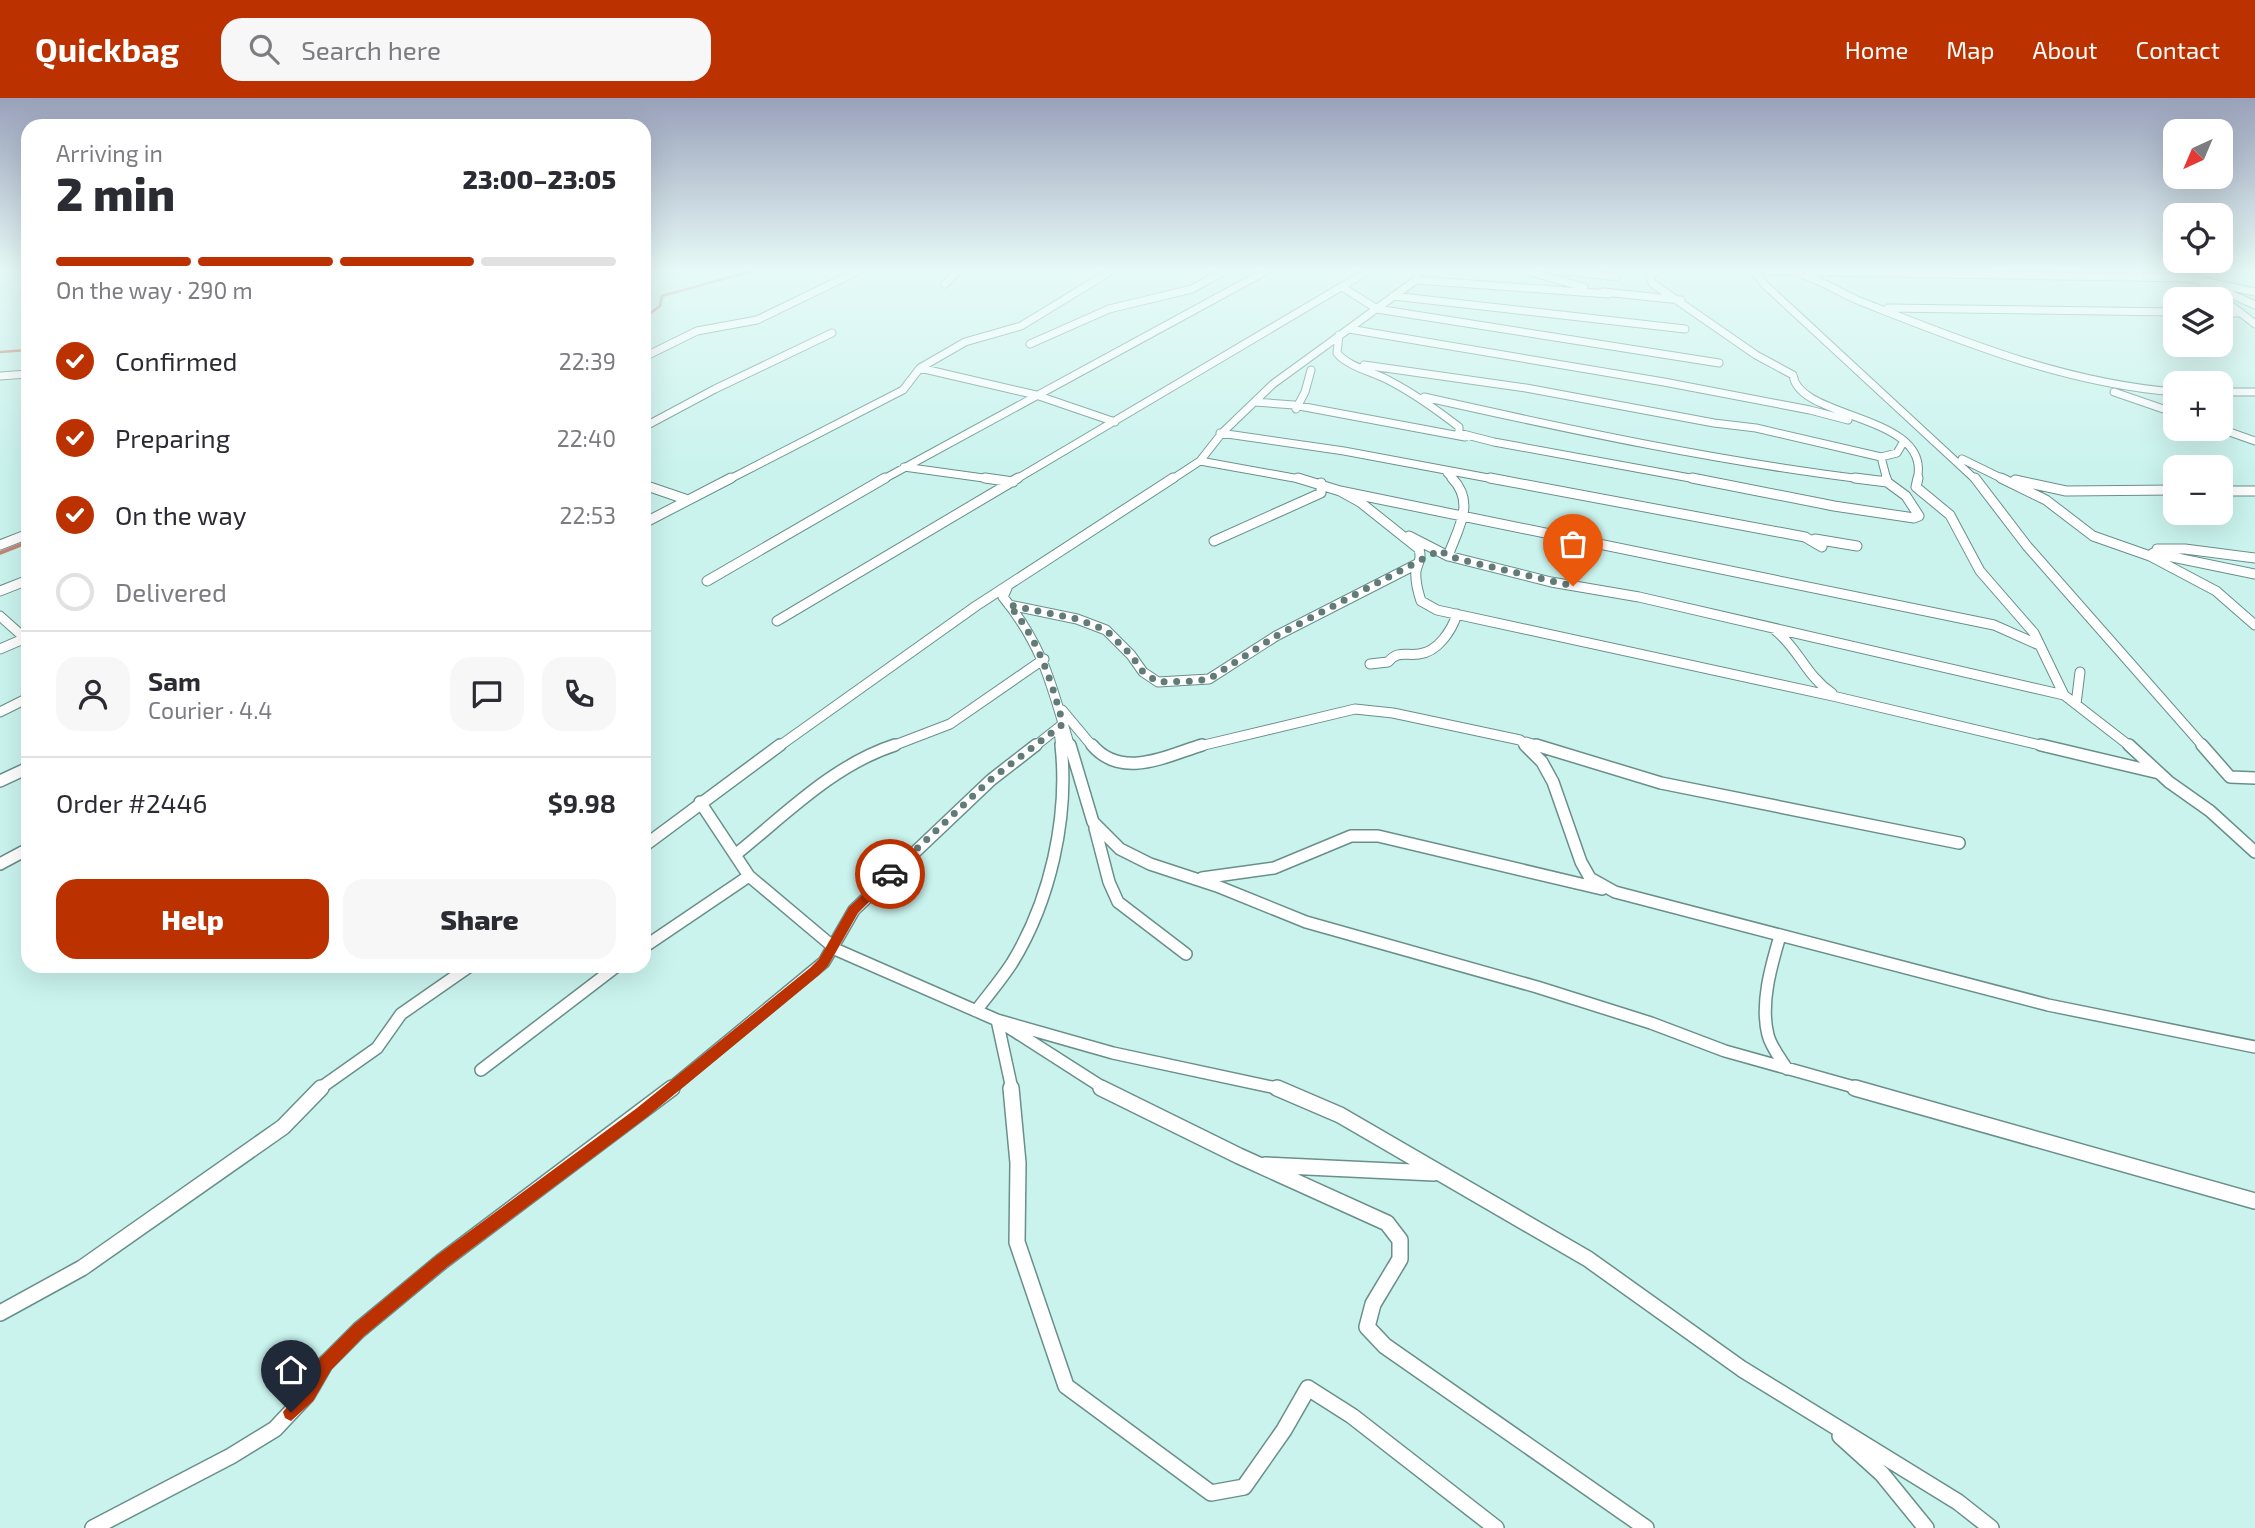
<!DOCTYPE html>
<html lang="en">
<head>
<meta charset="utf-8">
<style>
	:root { --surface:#fff; --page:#f7f7f7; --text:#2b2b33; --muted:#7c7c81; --line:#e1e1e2; --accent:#bb3200 }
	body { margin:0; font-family:"Exo 2",sans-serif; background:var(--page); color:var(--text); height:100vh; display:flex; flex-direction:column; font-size:26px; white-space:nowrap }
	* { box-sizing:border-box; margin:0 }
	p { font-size:23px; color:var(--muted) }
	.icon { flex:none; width:38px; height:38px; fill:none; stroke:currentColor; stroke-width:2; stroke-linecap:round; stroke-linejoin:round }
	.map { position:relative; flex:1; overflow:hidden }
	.drawer { position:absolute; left:21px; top:21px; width:630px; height:854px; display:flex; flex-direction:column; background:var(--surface); border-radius:21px; box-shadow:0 7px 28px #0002 }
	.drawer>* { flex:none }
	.needle { width:46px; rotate:224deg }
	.fabs { position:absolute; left:2163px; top:21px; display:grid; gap:14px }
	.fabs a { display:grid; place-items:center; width:70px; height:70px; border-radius:14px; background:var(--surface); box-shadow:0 7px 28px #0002; font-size:35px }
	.pin { position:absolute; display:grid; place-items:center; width:60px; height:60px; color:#fff; margin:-72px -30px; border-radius:50% 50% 50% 0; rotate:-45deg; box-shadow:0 0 7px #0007 }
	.pin .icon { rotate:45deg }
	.courier { position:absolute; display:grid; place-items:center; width:70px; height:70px; margin:-35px; border:5px solid #bb3200; border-radius:50%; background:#fff; color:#222; box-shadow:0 2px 9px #0007 }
	.overview em { font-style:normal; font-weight:800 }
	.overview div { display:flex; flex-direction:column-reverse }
	.overview { display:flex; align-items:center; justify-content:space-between; height:119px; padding:0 35px }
	h1 { font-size:46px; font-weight:800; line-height:52px }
	.bar { display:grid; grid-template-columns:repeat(4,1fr); gap:10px 7px; align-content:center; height:84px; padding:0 35px }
	.bar i { height:9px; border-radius:5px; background:var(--line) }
	.bar .on { background:var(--accent) }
	.bar p { grid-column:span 4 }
	.line { display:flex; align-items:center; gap:18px; padding:0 35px; border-top:2px solid var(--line) }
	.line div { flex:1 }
	.round { display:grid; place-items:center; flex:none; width:74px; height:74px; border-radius:21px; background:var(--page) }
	ol { padding:0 35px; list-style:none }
	li { display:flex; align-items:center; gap:21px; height:77px }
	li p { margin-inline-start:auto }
	li .icon { padding:7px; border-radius:50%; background:var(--accent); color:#fff; stroke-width:4 }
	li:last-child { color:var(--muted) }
	li i { width:38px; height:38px; border:4px solid var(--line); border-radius:50% }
	.button { display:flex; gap:14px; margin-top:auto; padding:14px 35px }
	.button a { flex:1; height:80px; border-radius:21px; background:var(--accent); color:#fff; font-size:28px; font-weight:800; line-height:80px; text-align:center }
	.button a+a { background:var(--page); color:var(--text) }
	header { display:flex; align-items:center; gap:42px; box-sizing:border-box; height:98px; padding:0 35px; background:var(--accent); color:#fff }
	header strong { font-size:33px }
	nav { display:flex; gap:38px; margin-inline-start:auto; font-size:24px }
	.search { width:490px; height:63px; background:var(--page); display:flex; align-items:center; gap:18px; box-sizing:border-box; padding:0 24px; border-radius:21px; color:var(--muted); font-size:26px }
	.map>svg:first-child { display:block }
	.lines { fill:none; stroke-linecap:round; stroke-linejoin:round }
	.stream-far1 { stroke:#c48574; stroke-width:2.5 }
	.stream { stroke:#c48574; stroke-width:3.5 }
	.street-far3-casing { stroke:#698f8b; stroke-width:9 }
	.street-far2-casing { stroke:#698f8b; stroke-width:11 }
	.street-far1-casing { stroke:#698f8b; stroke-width:14 }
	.street-casing { stroke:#698f8b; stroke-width:18 }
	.street-far3 { stroke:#fff; stroke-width:7 }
	.street-far2 { stroke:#fff; stroke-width:9 }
	.street-far1 { stroke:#fff; stroke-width:11 }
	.street { stroke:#fff; stroke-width:15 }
	.route { fill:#bb3200 }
	.done { stroke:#637b78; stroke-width:7; stroke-dasharray:0 12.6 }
</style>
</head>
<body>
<header>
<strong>Quickbag</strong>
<div class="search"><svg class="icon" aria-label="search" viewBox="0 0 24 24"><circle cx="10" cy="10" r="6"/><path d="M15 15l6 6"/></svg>Search here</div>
<nav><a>Home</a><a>Map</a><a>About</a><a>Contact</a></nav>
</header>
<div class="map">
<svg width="2255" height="1430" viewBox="0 0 2255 1430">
	<rect width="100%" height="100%" fill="#caf3ee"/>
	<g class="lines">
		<path class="stream-far1" d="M644 220 660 208 662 198 752 173
			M0 254 28 252"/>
		<path class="stream" d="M0 455 28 444"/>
		<g class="street-far3-casing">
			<path id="street-far3" d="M1526 173 1584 189
				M1567 173 1616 179
				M1658 173 1650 177 1652 185 1756 257 1793 277C1798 322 1934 316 1917 382
				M1754 173 1764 186 1976 382
				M1767 173 2190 180 2255 194
				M1803 177C1824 183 1841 196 1862 204 1964 244 2064 285 2175 294
				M1416 182 1609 196
				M945 186 958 173
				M2203 186 2255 226
				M1342 189 1377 211 1719 265
				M1603 194 1681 202
				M2228 195 2255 207
				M1393 198 1685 231
				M1888 210 2175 214
				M2221 215H2241
				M1349 231 1664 284 1810 312 1848 322
				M1339 237 1337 255C1348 269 1374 274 1390 283 1415 296 1437 312 1459 329V335L1494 344 1701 382
				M1030 246 1109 211 1192 191 1224 173
				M644 259 697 233 757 222 858 173
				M1364 267 1526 290 1714 325 1756 330 1881 359
				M920 270 1036 297 1115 324
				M0 278 28 276
				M2114 294 2175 315
				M2221 294H2255
				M1424 299C1571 332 1720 364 1870 382
				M1255 304 1294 307 1465 339
				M1296 311 1305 294 1311 272
				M644 329 715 291 832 235
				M2221 331 2255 343
				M1220 335 1344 353 1499 382
				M1962 361 2005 382
				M1200 363 1305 382
				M904 369 998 382
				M1447 375 1454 382
				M728 382 903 292 920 270 965 244 1021 228 1111 173
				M882 382 1266 173
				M1015 382 1368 173
				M1171 382 1200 363 1222 335 1273 286 1416 182 1419 173
				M1887 382 1881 359 1897 355 1904 343"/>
		</g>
		<g class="street-far2-casing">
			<path id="street-far2" d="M985 380 1013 384
				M1298 380 1340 393 1994 527 2039 547
				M1490 380 1805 439 1822 449
				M1692 380 1834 408 1914 420 1919 418 1906 398 1887 384 1886 380
				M1855 380 1887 384
				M1918 380 1916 389 1950 417 1980 473 2034 535 2064 597 2131 649
				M1975 380 2027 448 2204 649
				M2001 380 2046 402 2093 438 2150 458 2216 493 2255 527
				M2015 382 2066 393 2175 392
				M644 387 688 402
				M1340 393 1360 404 1419 451C1422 462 1418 463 1416 473 1415 483 1418 494 1421 503L1437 512 1837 599 2048 649
				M2221 393H2255
				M644 425 731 380
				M1409 438 1448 458 1551 484 1639 499 2064 597
				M1815 441 1857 448
				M1214 443 1321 395V385
				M0 447 28 436
				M2157 451H2185L2255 460
				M2153 455 2255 476
				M1448 458C1458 430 1476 405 1452 380
				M707 483 885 380
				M1007 490 1003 499C1044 549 1052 589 1070 649
				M0 493 28 482
				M1009 507 1077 521 1106 532 1131 557 1143 574 1158 584 1209 581 1276 538 1417 466
				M0 518 28 543
				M777 523 1018 380
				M1776 533C1799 551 1806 578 1832 595
				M0 551 28 539
				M1370 566 1388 564C1398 552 1406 558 1419 556 1438 554 1452 532 1457 516
				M2076 606 2080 574
				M1062 612 1093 649
				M0 614 28 600
				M1059 633 1061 649
				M1526 644 1542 649
				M778 649 976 508 1173 380
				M890 649 950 626 1044 561
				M1034 649 1063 626
				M1196 649 1355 611 1393 615 1520 642 1527 649"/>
		</g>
		<g class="street-far1-casing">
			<path id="street-far1" d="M1070 647 1093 724 1120 751 1150 766 1217 788 1306 824 1537 889 1651 925 1725 953 1861 991
				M1092 647C1122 682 1166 658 1202 647
				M1525 647 1542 664 1553 684 1581 764 1590 780 1615 794 2048 907 2255 949
				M1536 647 1661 685 1959 745
				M2041 647 2159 675
				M2129 647 2169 684 2210 713 2255 754
				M2202 647 2230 679 2255 680
				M0 683 28 670
				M700 704 749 778 837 852 997 922 1113 955 1281 991
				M1095 730 1109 784 1118 804 1186 856
				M644 748 780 647
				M735 757C785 717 833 667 895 647
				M0 766 28 751
				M1202 780 1274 770 1351 738H1378L1602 791
				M1780 838C1771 868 1760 906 1768 937 1771 949 1780 960 1787 971
				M644 849 749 778
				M976 913C988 897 1001 882 1012 865 1050 803 1069 720 1061 647
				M997 922 1012 991
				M1005 927 1105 991
				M481 972 617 868
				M319 991 377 950 401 916 470 868
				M670 991 824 864 854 812 991 682 1036 647"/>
		</g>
		<g class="street-casing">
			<path id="street" d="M1011 990 1018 1065 1017 1144 1066 1288 1211 1395 1244 1389 1284 1332 1308 1290 1352 1318 1496 1430
				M1101 990 1239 1058 1387 1125 1400 1142V1161L1373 1206 1367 1229 1385 1248 1646 1430
				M1277 990 1340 1017 1588 1161 1742 1271 1958 1404 1991 1430
				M1855 990 2255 1103
				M1265 1067 1434 1075
				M0 1215 82 1170 283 1029 321 990
				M1840 1338 1882 1376 1926 1430
				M93 1430 231 1358 275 1331 307 1297 325 1266 359 1232 441 1164 672 990"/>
		</g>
		<use href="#street-far3" class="street-far3"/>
		<use href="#street-far2" class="street-far2"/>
		<use href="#street-far1" class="street-far1"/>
		<use href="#street" class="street"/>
	</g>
	<linearGradient id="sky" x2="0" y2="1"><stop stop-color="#99a1ba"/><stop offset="0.46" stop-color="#e7faf7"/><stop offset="1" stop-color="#e7faf7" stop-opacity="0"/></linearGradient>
	<rect width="2255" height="373" fill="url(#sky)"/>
	<path class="route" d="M890 771 896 776 894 779 858 815 828 868 819 877 647 1019 447 1169 364 1238 331 1272 313 1303 291 1323 285 1320 283 1314 301 1292 320 1260 353 1227 436 1158 637 1010 810 870 819 861 849 809Z"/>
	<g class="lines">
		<path class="done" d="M890 776 990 682 1063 626C1051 582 1039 542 1009 507L1077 521 1106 532 1131 557 1143 574 1158 584 1196 583 1209 581 1276 538 1440 452 1448 458 1462 462 1573 488"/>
	</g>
</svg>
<div class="fabs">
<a><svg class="needle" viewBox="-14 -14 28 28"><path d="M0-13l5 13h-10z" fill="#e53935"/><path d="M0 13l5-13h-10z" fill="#7c7c81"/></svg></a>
<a><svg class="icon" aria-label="locate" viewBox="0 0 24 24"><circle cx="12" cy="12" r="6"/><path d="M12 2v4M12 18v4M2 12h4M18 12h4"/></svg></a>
<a><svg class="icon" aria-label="layers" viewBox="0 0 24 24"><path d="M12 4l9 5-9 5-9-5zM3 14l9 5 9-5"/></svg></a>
<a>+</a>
<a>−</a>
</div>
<div class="pin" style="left:1573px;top:488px;background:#ea580c"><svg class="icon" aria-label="bag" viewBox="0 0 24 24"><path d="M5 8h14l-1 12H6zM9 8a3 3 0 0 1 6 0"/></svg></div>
<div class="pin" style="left:291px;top:1314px;background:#1f2937"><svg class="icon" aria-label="home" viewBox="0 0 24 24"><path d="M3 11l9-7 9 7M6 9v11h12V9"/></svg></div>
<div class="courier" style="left:890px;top:776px"><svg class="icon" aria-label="car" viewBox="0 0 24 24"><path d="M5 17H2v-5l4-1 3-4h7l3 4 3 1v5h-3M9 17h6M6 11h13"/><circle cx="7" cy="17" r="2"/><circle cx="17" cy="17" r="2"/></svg></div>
<section class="drawer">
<div class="overview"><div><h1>2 min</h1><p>Arriving in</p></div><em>23:00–23:05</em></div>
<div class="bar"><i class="on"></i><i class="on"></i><i class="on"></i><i></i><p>On the way · 290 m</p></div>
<ol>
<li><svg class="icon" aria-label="check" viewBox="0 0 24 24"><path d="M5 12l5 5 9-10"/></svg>Confirmed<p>22:39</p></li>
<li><svg class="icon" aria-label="check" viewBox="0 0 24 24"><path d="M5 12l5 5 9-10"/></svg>Preparing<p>22:40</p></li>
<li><svg class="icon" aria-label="check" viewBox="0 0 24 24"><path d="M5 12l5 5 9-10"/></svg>On the way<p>22:53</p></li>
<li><i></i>Delivered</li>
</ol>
<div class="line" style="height:126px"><a class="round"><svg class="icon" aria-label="person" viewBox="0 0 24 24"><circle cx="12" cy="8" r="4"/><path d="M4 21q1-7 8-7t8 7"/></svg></a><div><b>Sam</b><p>Courier · 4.4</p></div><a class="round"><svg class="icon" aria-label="chat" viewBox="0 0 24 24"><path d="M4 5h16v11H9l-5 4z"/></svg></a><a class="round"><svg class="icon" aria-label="phone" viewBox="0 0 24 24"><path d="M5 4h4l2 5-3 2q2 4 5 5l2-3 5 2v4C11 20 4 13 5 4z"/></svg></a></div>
<div class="line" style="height:91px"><div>Order #2446</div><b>$9.98</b></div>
<div class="button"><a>Help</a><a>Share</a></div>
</section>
</div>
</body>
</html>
